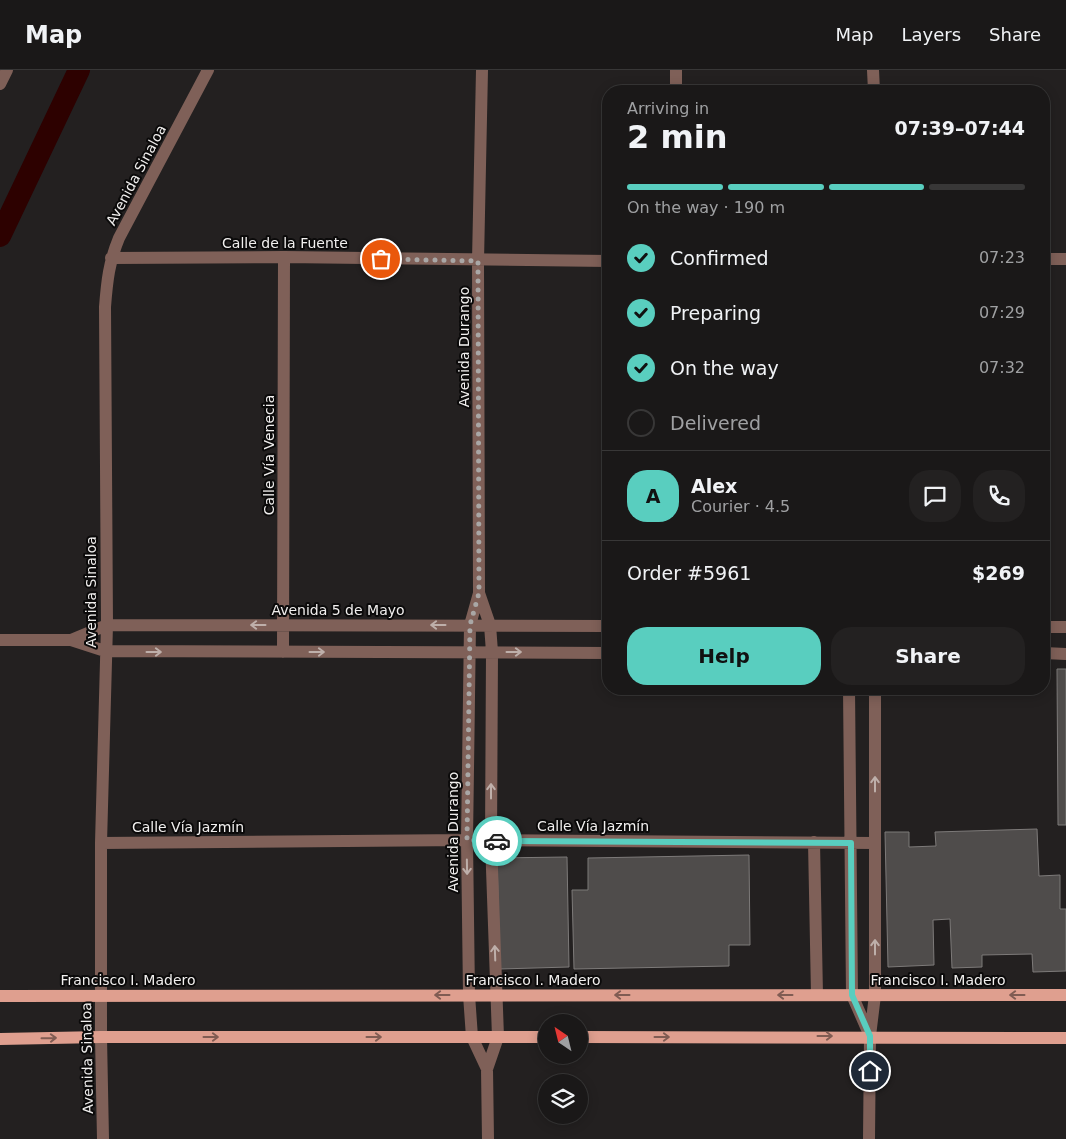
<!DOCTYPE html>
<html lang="en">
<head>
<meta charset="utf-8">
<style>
	:root { --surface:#1a1818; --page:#232121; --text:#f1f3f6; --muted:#9fa0a2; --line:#383737; --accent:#59cebf }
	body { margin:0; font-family:"DejaVu Sans",sans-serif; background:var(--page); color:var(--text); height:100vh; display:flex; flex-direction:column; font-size:19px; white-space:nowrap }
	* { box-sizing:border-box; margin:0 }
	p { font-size:16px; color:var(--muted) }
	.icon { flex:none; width:28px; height:28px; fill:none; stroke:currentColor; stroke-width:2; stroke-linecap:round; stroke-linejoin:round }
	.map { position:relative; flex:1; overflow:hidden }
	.side { position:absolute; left:602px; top:15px; width:448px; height:610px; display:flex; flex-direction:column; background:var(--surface); border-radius:20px; box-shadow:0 2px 12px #0003,0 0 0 1px var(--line) }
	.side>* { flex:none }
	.needle { width:32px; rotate:325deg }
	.fabs { position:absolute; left:538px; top:944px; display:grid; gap:10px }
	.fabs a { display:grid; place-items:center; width:50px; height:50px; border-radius:50%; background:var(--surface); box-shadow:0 2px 12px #0003,0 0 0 1px var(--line); font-size:25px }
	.pin { position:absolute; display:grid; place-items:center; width:42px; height:42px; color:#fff; margin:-21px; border:2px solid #fff; border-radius:50%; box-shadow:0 1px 5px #0007 }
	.courier { position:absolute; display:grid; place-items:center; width:50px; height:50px; margin:-25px; border:4px solid #59cebf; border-radius:50%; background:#fff; color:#222; box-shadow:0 1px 6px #0007 }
	.overview em { font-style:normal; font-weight:700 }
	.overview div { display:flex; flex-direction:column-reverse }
	.overview { display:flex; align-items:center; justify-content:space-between; height:85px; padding:0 25px }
	h1 { font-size:32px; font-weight:700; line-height:38px }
	.bar { display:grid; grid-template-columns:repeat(4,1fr); gap:8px 5px; align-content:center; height:60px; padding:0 25px }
	.bar i { height:6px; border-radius:4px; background:var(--line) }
	.bar .on { background:var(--accent) }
	.bar p { grid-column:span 4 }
	.line { display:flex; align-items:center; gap:12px; padding:0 25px; border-top:1px solid var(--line) }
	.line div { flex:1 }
	.round { display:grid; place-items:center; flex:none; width:52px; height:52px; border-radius:20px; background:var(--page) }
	ol { padding:0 25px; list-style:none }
	li { display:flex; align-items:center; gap:15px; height:55px }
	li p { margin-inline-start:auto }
	li .icon { padding:5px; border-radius:50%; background:var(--accent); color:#111; stroke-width:4 }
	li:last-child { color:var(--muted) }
	li i { width:28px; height:28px; border:2px solid var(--line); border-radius:50% }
	.primary-button { display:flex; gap:10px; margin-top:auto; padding:10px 25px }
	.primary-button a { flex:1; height:58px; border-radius:20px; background:var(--accent); color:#111; font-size:20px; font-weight:700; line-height:58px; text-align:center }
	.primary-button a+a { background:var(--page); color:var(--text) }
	header { display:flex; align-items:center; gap:30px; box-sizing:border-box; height:70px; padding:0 25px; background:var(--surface); border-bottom:1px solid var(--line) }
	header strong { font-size:24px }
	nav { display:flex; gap:28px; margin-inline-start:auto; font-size:18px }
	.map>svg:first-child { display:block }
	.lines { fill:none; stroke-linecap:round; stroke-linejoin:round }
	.canal { stroke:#2d0100; stroke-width:22 }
	.building { fill:#4f4c4b; stroke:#7d7a79 }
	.minor { stroke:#7f6058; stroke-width:12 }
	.major { stroke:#df9f8f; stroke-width:12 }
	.oneway { stroke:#beafaa }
	.oneway2 { stroke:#805c53 }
	.done { stroke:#a9a7a6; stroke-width:5; stroke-dasharray:0 9 }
	.route { stroke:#59cebf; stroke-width:6 }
	.labels { text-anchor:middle; stroke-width:4; stroke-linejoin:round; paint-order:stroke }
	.street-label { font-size:14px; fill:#f1efee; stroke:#0b0a0a }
</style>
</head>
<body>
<header>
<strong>Map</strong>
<nav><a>Map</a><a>Layers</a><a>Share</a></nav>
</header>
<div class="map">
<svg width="1066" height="1069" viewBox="0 0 1066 1069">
	<rect width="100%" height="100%" fill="#232020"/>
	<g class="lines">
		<path class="canal" d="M0 166 79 0"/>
	</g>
	<path class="building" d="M1057 599H1066V755H1058Z
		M1037 759 1039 806 1060 805V839H1066V901L1033 902 1032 884 982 885V897L952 898 950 849 933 850 934 895 888 897 885 762H909V777L936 776 935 762Z
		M749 785 750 875H729V896L574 899 572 820H588V788Z
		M567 787 569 897 500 899 497 788Z"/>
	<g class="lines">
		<path class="minor" d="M482 0 478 191 479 523 470 555 467 770 469 925 472 967 487 999
			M873 0 874 21
			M0 14 7 0
			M676 21V0
			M111 188 284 187 609 191
			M1044 189H1066
			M479 523 490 555 492 582 491 771 498 967 487 999 488 1069
			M1044 557H1066
			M0 570H71L105 581 609 583
			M71 570 107 555 609 556
			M283 582 284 187
			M1044 583 1066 584
			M849 619 852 925 870 966
			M814 772 817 925
			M101 773 467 770 875 773
			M103 1069 101 967V773L107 555 105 237C107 211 109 192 119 168L208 0
			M869 1069 870 966 875 925V619"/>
		<path class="major" d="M0 926 1066 925
			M579 967 1066 968
			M0 969 101 967H546"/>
	</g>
	<defs><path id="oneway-shaft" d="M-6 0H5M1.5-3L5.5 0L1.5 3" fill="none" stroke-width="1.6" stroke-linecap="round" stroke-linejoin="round" transform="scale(1.25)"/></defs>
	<g class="oneway">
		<use href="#oneway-shaft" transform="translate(258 555) rotate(-180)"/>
		<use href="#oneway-shaft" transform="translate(438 555) rotate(-180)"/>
		<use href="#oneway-shaft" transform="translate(154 582)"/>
		<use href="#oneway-shaft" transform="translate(317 582)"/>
		<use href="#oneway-shaft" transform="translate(514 582)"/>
		<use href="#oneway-shaft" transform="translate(875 714) rotate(-90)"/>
		<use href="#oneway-shaft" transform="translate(491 721) rotate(-90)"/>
		<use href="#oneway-shaft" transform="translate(467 797) rotate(89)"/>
		<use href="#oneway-shaft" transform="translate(875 877) rotate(-90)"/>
		<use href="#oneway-shaft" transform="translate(495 883) rotate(-92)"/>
	</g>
	<g class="oneway2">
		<use href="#oneway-shaft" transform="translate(442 925) rotate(-180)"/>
		<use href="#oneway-shaft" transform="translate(622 925) rotate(-180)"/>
		<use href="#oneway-shaft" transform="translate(785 925) rotate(-180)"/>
		<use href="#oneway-shaft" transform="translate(1017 925) rotate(-180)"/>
		<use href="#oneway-shaft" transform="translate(825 966)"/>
		<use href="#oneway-shaft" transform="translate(211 967)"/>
		<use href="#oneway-shaft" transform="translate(374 967)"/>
		<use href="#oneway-shaft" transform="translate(662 967)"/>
		<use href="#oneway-shaft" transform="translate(49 968) rotate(-1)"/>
	</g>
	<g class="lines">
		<path class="done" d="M381 189 478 191 479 523 470 555 467 770 497 771"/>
		<path class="route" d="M497 771 851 773 852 925 870 966V1001"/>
	</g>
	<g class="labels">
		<g class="street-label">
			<text transform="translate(136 105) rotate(-62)" y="5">Avenida Sinaloa</text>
			<text x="285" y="178">Calle de la Fuente</text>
			<text transform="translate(464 277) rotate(-90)" y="5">Avenida Durango</text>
			<text transform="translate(269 385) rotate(-90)" y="5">Calle Vía Venecia</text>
			<text transform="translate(91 522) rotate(-90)" y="5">Avenida Sinaloa</text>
			<text x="338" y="545">Avenida 5 de Mayo</text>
			<text x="593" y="761">Calle Vía Jazmín</text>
			<text x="188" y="762">Calle Vía Jazmín</text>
			<text transform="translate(453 762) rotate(-90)" y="5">Avenida Durango</text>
			<text x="128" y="915">Francisco I. Madero</text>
			<text x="533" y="915">Francisco I. Madero</text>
			<text x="938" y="915">Francisco I. Madero</text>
			<text transform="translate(87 988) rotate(-91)" y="5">Avenida Sinaloa</text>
		</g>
	</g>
</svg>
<div class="fabs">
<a><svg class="needle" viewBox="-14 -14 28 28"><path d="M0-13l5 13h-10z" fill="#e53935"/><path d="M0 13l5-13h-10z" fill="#9fa0a2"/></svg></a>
<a><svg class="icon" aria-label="layers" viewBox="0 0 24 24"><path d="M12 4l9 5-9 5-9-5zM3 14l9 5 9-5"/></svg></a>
</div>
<div class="pin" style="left:381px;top:189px;background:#ea580c"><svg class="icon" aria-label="bag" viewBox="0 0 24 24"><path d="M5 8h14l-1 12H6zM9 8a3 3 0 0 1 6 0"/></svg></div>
<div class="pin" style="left:870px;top:1001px;background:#1f2937"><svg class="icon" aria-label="home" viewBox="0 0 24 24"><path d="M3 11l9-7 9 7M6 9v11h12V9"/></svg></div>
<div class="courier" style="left:497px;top:771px"><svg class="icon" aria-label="car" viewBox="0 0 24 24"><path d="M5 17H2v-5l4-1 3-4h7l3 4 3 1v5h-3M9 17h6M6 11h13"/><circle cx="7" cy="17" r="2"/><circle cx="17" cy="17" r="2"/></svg></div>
<section class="side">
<div class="overview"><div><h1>2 min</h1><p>Arriving in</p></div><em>07:39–07:44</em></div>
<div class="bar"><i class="on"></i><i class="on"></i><i class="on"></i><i></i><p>On the way · 190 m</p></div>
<ol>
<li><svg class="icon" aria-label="check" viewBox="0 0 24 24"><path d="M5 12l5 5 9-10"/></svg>Confirmed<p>07:23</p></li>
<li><svg class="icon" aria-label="check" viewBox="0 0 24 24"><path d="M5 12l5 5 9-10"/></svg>Preparing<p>07:29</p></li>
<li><svg class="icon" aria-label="check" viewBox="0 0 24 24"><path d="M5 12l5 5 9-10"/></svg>On the way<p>07:32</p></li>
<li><i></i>Delivered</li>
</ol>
<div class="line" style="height:90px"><b class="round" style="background:var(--accent);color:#111">A</b><div><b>Alex</b><p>Courier · 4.5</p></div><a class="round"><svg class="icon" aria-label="chat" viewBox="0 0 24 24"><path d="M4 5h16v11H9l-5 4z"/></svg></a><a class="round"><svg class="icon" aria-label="phone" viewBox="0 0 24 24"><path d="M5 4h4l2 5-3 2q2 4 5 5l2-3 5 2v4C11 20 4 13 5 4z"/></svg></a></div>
<div class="line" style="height:65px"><div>Order #5961</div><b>$269</b></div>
<div class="primary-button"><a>Help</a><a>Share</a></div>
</section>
</div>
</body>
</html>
